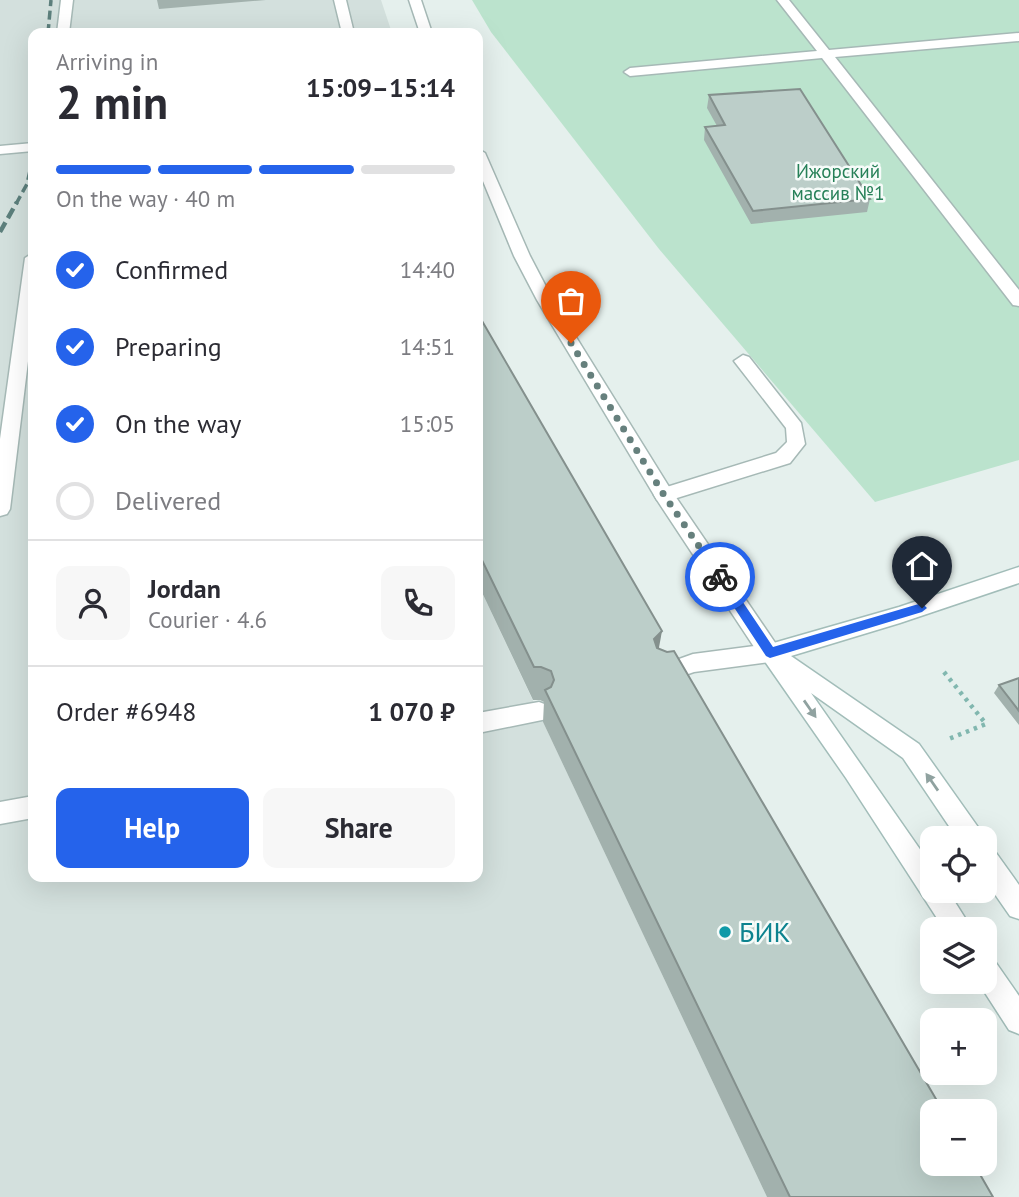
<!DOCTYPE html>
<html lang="en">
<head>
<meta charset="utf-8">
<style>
	:root { --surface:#fff; --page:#f7f7f7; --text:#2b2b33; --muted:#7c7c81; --line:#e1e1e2; --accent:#2563eb }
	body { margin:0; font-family:"PT Sans",sans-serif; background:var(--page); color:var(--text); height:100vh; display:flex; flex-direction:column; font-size:26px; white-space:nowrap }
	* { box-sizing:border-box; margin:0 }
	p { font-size:23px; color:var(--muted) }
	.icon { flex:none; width:38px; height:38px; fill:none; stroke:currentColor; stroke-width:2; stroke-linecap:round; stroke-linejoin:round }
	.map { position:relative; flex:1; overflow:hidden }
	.drawer { position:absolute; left:28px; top:28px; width:455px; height:854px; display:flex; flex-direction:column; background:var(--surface); border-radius:14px; box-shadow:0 7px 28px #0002 }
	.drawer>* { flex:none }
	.controls { position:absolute; left:920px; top:826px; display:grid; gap:14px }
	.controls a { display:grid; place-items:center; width:77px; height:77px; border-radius:14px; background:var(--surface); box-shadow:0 7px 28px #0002; font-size:35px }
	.pin { position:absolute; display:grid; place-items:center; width:60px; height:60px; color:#fff; margin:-72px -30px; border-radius:50% 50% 50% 0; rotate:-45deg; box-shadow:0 0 7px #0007 }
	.pin .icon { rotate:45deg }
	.courier { position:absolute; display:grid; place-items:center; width:70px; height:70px; margin:-35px; border:5px solid #2563eb; border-radius:50%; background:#fff; color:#222; box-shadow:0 2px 9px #0007 }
	.headline em { font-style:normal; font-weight:600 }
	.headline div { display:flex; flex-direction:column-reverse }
	.headline { display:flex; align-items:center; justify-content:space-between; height:119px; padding:0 28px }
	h1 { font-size:46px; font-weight:600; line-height:52px }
	.bar { display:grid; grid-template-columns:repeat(4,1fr); gap:10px 7px; align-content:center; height:84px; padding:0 28px }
	.bar i { height:9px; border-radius:5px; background:var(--line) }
	.bar .on { background:var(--accent) }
	.bar p { grid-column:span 4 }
	.line { display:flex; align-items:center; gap:18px; padding:0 28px; border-top:2px solid var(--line) }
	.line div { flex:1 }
	.round { display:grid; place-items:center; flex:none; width:74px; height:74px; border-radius:14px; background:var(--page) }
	ol { padding:0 28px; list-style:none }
	li { display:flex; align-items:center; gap:21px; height:77px }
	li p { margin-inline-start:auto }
	li .icon { padding:7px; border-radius:50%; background:var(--accent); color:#fff; stroke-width:4 }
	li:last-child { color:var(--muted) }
	li i { width:38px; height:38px; border:4px solid var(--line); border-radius:50% }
	.action { display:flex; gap:14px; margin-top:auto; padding:14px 28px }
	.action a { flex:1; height:80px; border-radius:14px; background:var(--accent); color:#fff; font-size:28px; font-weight:600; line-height:80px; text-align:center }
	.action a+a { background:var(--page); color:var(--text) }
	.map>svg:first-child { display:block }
	.built { fill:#d3e0dd }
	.green { fill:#bbe3cd }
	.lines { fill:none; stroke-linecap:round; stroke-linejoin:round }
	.lane-casing { stroke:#a6b9b6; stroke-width:3 }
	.street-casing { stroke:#a6b9b6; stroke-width:3 }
	.secondary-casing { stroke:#a2bdb9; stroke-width:3 }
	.path { stroke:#81b7af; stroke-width:4.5; stroke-dasharray:3.5 5; stroke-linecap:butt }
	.lane { fill:#fff; fill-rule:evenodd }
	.street { fill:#fff; fill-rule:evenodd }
	.secondary { fill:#fff; fill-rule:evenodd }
	.rail-far1 { stroke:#5c7f7c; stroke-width:3.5; stroke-dasharray:9 4.5; stroke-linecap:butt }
	.rail { stroke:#5c7f7c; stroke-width:4.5; stroke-dasharray:11 5; stroke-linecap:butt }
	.wall { fill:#a2b1ad }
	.shaded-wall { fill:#84908d }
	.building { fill:#bccec9; stroke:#84908d; stroke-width:2 }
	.oneway { fill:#90a2a0 }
	.route { fill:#2563eb }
	.done { stroke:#66807d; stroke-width:7; stroke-dasharray:0 12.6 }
	.culture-dot { fill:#0f9aa8; stroke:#f6fbf9; stroke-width:2.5 }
	.labels { text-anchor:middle; stroke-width:5; stroke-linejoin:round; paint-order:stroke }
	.far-park-label { font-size:19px; fill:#268058; stroke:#f6fbf9 }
	.near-culture-label { font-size:28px; fill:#0d838f; stroke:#f6fbf9; text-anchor:start }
</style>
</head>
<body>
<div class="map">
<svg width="1019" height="1197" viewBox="0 0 1019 1197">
	<rect width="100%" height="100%" fill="#e5f0ed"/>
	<path class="built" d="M0 0H381L392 33H33V877H478V584L767 1197H0Z"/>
	<path class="green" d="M472 0H1019V460L875 502 659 249 491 32Z"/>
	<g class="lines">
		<g class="lane-casing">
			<path id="lane" d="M61 0H73L69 33H57Z
				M334 0H346L354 33H342Z
				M777 0H789L829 50 1019 33V41L835 57 1019 290V306L1013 305 822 58 630 76 624 72 630 68 817 51Z
				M33 143V151L0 154V146Z
				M33 253V320L10 509 7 514 0 516V439L25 258Z
				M743 355 749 357 801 423 805 444 790 463 664 502 657 500 654 495 657 490 776 453 787 442 786 428 734 361Z
				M770 644 778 647 781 653 778 659 770 662 694 672 662 683 654 680 651 674 654 668 693 654Z
				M539 702 547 705 550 712 547 719 478 733V713Z
				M33 796V818L0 824V802Z"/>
		</g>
		<g class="street-casing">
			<path id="street" d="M409 0H421L432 33H420Z
				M478 149 485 153 530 256 553 300 671 490 778 647 781 653 778 659 770 662 762 659 657 500 537 300 514 256 478 169Z"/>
		</g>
		<g class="secondary-casing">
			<path id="secondary" d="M1019 567V583L900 623 791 656 919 744 980 830 983 838H957L903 758 811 693 933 868V891H948L972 929H944L846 778 759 653 762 647 770 644 899 607Z
				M985 847 994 850 1019 885V919L1010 916 985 880Z
				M985 956 994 960 1019 996V1034L1009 1030 978 982H985Z"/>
		</g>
		<path class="path" d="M944 672 986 724 946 740"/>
		<use href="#lane" class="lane"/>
		<use href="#street" class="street"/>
		<use href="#secondary" class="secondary"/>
		<path class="rail-far1" d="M48 33 51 0
			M16 204 27 184 33 157"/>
		<path class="rail" d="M0 232 17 202"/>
	</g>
	<path class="wall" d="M157 0H266L159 9Z
		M709 95 870 199 867 212 751 224 704 140 705 127 717 126 707 108Z
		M478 314 659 649 993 1197H767L543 722 544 702 540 700H533L478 584Z
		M1019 678V725L994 693 999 685Z"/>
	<path class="shaded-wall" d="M662 631 656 664 654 639Z"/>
	<path class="building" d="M800 89 870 199 753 211 705 127 725 125 709 95Z
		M478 314 662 631 654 639 657 648 667 652 674 651 943 1111H933V1164H974L993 1197H790L545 690 551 687 554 680 551 671 541 667H534L478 552Z
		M1019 678V711L999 685Z"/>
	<defs><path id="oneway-solid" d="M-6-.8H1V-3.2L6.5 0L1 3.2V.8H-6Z" transform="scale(1.75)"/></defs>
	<g class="oneway">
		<use href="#oneway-solid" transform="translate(810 709) rotate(55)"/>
		<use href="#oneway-solid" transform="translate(932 782) rotate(-125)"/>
	</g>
	<path class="route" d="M720 573 724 574 773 647 922 603 927 608 922 612 770 658 766 656 716 580 714 577Z"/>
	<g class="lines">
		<path class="done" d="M571 343 664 495 720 577"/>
	</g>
	<circle class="culture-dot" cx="725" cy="932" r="7"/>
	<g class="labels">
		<g class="far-park-label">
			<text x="838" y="178">Ижорский<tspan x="838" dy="22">массив №1</tspan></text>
		</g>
		<g class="near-culture-label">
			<text x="739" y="942">БИК</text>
		</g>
	</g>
</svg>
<div class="controls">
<a><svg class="icon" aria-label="locate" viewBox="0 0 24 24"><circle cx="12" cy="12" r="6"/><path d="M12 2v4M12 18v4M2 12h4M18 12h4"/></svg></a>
<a><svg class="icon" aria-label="layers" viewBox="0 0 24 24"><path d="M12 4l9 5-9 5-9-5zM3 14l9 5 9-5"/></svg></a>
<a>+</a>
<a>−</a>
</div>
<div class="pin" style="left:571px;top:343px;background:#ea580c"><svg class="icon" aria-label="bag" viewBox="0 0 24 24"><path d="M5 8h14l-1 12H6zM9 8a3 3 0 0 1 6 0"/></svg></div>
<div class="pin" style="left:922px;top:608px;background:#1f2937"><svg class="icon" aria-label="home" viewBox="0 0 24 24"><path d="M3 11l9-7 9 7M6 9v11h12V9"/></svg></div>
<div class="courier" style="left:720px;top:577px"><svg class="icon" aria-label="bike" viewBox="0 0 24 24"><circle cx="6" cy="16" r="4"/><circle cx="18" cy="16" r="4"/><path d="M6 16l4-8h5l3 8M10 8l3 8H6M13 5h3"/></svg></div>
<section class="drawer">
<div class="headline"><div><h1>2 min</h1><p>Arriving in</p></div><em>15:09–15:14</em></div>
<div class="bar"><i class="on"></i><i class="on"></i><i class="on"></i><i></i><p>On the way · 40 m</p></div>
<ol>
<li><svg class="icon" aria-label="check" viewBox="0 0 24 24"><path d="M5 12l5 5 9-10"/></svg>Confirmed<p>14:40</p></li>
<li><svg class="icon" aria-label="check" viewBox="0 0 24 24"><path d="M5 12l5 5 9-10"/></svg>Preparing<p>14:51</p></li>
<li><svg class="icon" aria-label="check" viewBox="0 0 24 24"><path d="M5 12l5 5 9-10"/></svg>On the way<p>15:05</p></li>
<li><i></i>Delivered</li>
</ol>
<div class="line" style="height:126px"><a class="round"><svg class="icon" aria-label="person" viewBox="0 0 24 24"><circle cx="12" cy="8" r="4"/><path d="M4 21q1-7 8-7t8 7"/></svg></a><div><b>Jordan</b><p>Courier · 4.6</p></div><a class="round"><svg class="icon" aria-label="phone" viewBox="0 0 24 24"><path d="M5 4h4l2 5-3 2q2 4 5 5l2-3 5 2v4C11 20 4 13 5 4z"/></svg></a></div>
<div class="line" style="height:91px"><div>Order #6948</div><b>1 070 ₽</b></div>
<div class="action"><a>Help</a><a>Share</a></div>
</section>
</div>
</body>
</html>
